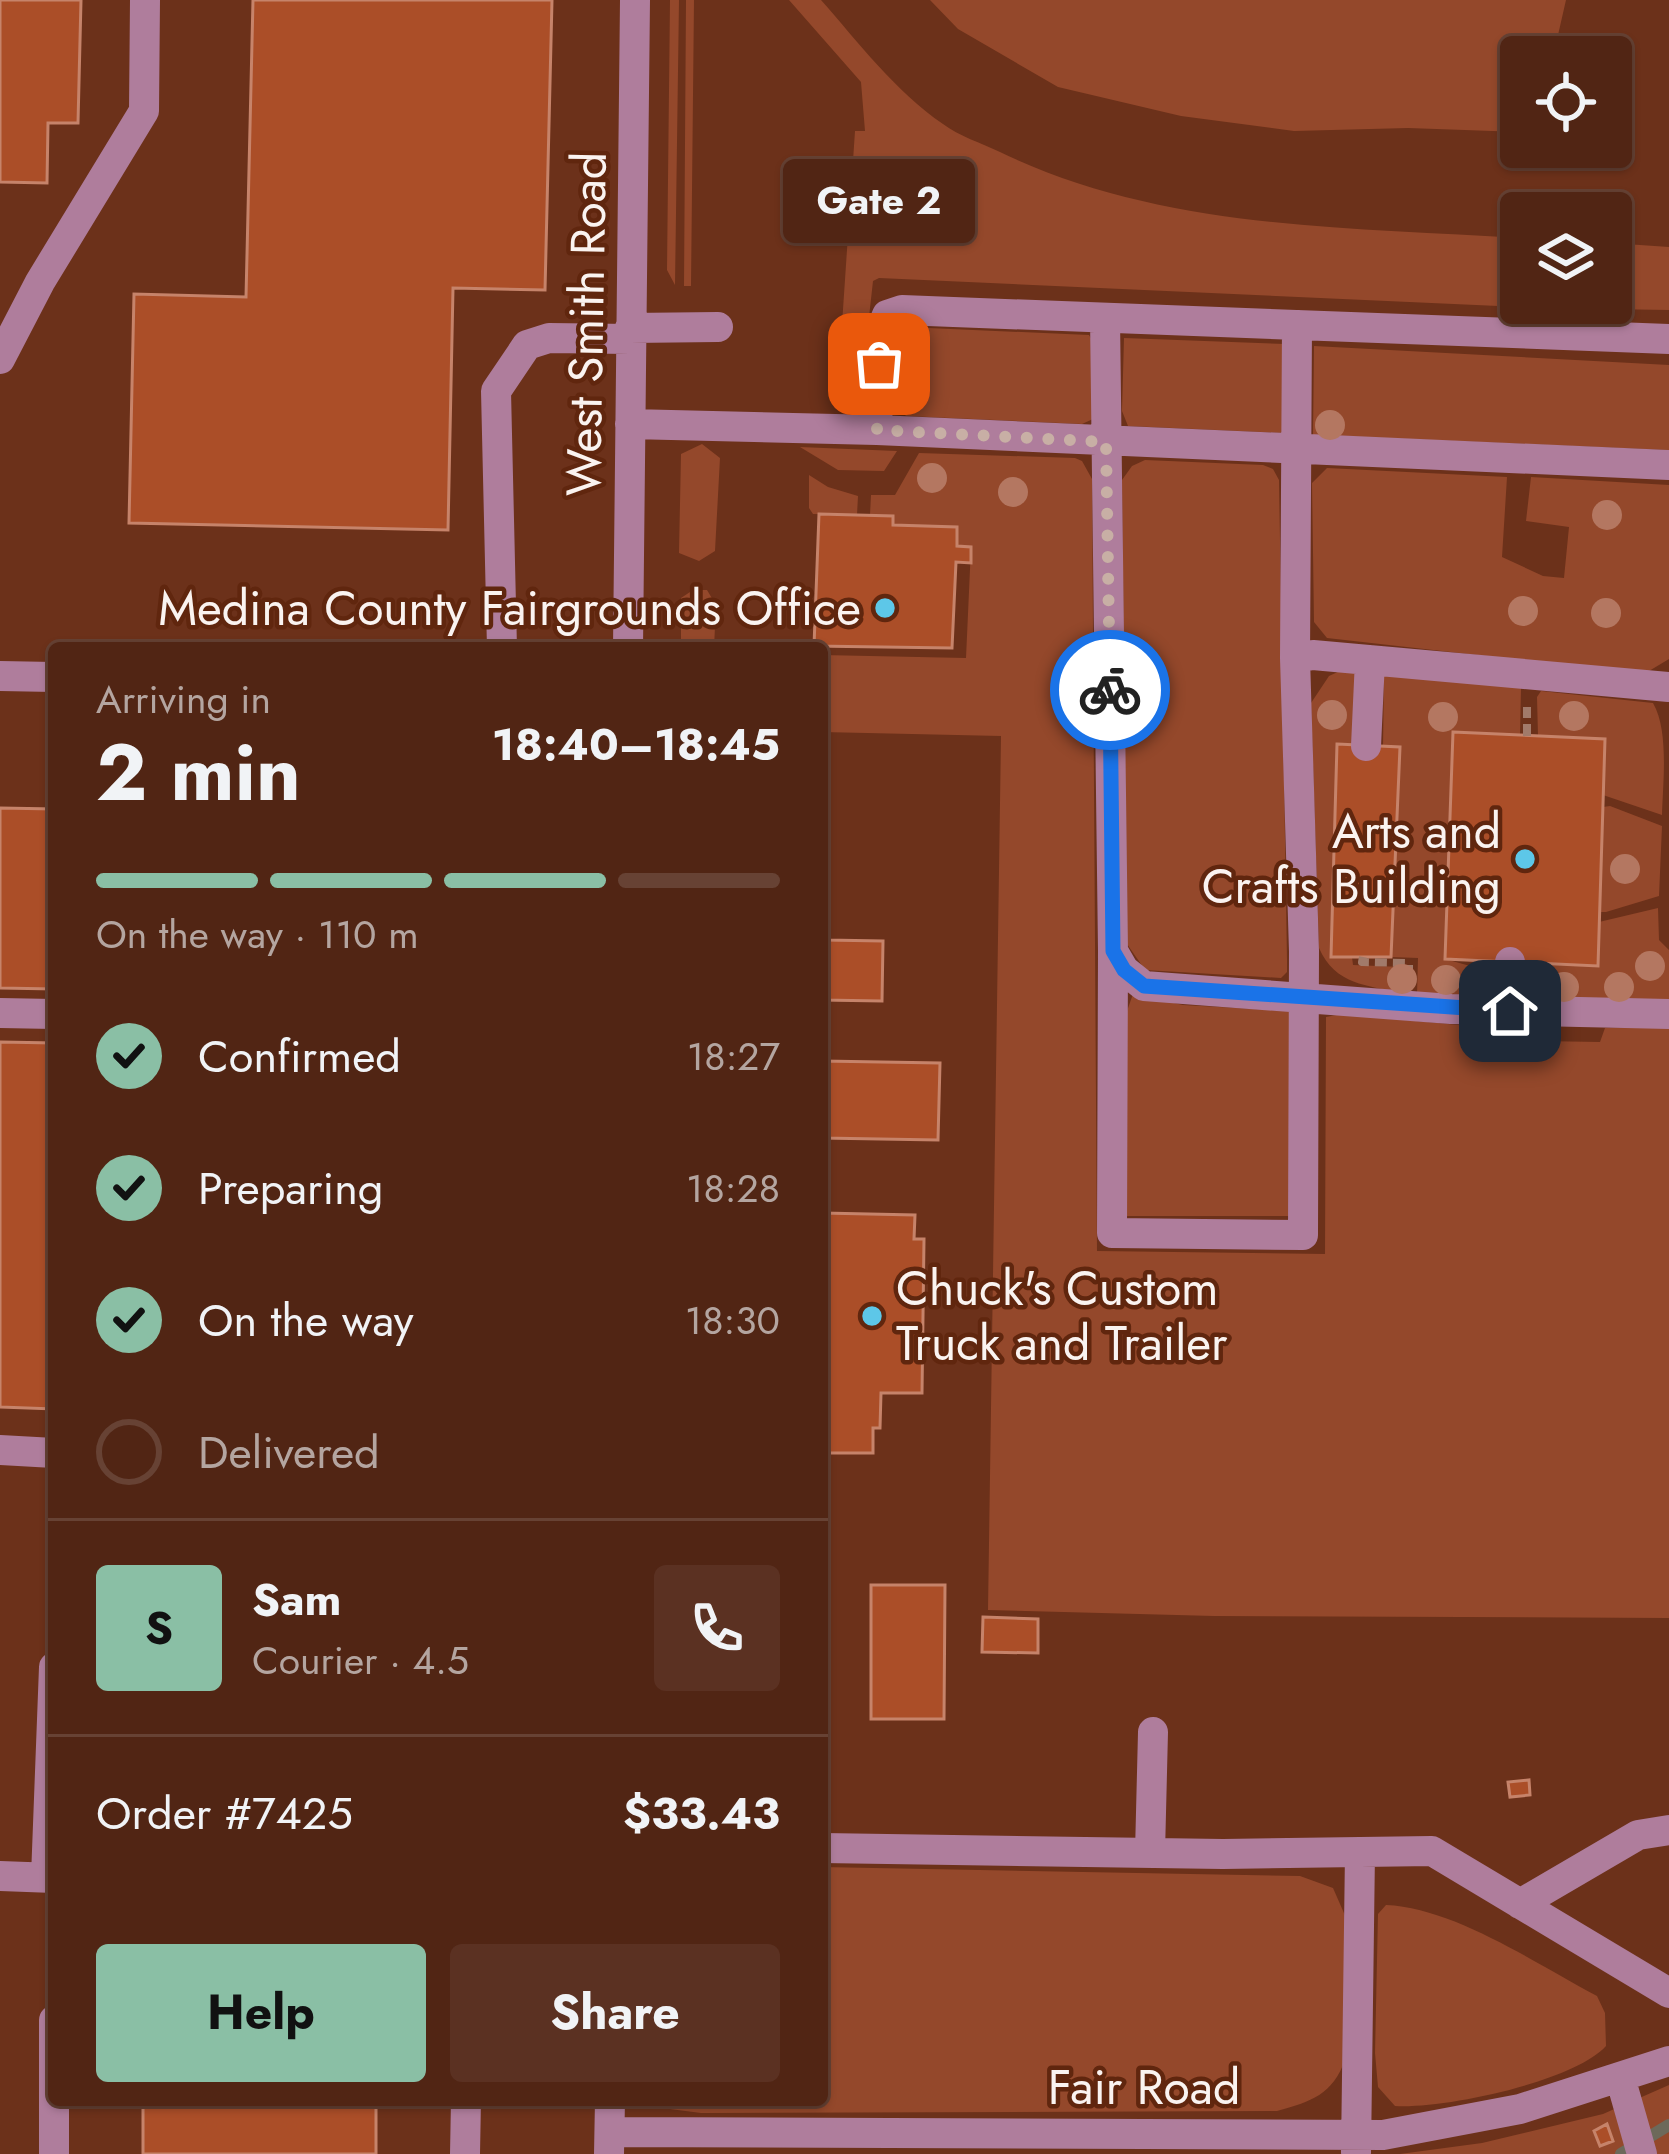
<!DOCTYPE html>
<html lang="en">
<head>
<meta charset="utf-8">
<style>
	:root { --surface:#512514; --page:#5b3122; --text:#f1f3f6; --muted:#b4a5a0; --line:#674234; --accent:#8abfa5 }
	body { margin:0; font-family:Jost,sans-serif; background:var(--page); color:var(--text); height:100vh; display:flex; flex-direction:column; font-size:45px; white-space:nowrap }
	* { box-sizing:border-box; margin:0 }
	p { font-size:39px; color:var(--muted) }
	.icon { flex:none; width:66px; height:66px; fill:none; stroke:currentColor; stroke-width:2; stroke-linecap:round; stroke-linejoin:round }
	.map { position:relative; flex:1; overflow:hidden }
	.panel { position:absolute; left:48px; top:642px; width:780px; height:1464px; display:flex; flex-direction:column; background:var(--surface); border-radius:12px; box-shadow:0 3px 9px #0004,0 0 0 3px var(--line) }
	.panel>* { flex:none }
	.controls { position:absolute; left:1500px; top:36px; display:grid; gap:24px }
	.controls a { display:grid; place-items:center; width:132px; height:132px; border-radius:12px; background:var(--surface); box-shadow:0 3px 9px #0004,0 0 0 3px var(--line); font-size:60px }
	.pin { position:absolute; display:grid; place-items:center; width:102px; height:102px; color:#fff; margin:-51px; border-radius:24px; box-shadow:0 6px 18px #0006 }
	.courier { position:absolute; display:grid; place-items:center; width:120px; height:120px; margin:-60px; border:9px solid #1a73e8; border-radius:50%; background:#fff; color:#222; box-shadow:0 3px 15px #0007 }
	.bubble { position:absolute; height:84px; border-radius:12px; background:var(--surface); box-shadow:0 3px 9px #0004,0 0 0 3px var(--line); font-size:39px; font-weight:700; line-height:84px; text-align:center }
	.headline em { font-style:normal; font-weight:700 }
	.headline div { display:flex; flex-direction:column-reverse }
	.headline { display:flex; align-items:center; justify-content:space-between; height:204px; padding:0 48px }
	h1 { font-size:78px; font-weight:700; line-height:90px }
	.bar { display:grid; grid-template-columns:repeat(4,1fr); gap:18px 12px; align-content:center; height:144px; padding:0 48px }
	.bar i { height:15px; border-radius:9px; background:var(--line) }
	.bar .active { background:var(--accent) }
	.bar p { grid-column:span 4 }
	.line { display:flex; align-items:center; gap:30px; padding:0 48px; border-top:3px solid var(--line) }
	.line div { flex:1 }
	.round { display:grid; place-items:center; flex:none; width:126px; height:126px; border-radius:12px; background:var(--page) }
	ol { padding:0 48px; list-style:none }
	li { display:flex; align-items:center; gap:36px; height:132px }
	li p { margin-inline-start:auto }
	li .icon { padding:12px; border-radius:50%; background:var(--accent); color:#111; stroke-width:4 }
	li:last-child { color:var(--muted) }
	li i { width:66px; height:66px; border:6px solid var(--line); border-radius:50% }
	.button { display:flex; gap:24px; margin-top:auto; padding:24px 48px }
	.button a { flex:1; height:138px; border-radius:12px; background:var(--accent); color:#111; font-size:48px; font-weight:700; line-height:138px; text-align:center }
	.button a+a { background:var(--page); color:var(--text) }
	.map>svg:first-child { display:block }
	.green { fill:#94482b }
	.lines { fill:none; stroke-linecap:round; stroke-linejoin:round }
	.stream { stroke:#6d695a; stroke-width:12 }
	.building { fill:#ab4e28; stroke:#c6836a; stroke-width:3 }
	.path { stroke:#a17a6a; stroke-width:8; stroke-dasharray:12 6; stroke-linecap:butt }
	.minor { stroke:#af7d9c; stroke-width:30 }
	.tree { fill:#b47761 }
	.done { stroke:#c8afa5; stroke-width:12; stroke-dasharray:0 21.6 }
	.route { stroke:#1a73e8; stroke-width:15 }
	.poi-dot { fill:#5dc7e8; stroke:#60260e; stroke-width:4.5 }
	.labels { text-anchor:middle; stroke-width:9; stroke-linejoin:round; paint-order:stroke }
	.street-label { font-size:48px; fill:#faf3f0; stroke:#60260e }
	.poi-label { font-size:48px; fill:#faf3f0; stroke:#60260e; text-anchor:end }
</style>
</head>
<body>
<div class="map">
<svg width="1669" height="2154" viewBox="0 0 1669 2154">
	<rect width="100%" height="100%" fill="#6c311a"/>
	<path class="green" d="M670 0H679L675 285 667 270Z
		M686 0H694L691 286H684Z
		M789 0H821C859 43 895 91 943 124 959 136 981 143 1000 152 1161 230 1346 227 1521 238V303H1611V243L1669 247V310L1543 308 879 278 873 281 869 317 841 339 855 131H865L861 82Z
		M930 0H1566L1553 57H1521V132L1408 128 1294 131 1181 116 1058 87 958 29Z
		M906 327 1089 335 1093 342V419L1082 424 906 416 886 396 891 349Z
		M1124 338 1285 344 1284 433 1128 426 1122 411Z
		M1314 346 1669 365V450L1313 435Z
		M702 444 720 458 715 551 699 561 679 553 681 454Z
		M800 447 897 451 884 471 838 470Z
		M919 453 1075 458 1082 461 1092 479 1097 1251 1325 1254 1326 1017 1342 1014 1469 1026 1470 1040 1600 1042 1605 1028 1669 1027V1618L1214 1616 988 1610 1001 736 822 732V655L966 658 971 547 957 546 956 527 893 525V516L870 515 871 495H895Z
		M1145 460 1263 465 1273 469 1279 480 1287 959V972L1281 978 1145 970 1127 944 1122 480 1132 466Z
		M1327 468 1507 477 1502 557 1543 576 1564 578 1569 527 1526 521 1531 477 1669 485V659L1644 674 1327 638 1314 622 1312 483Z
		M809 475 828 487 858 496 857 515 813 514 809 508Z
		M693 590H707L716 605 714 648H681V598Z
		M1342 670 1355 673V745L1332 957H1352L1353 965 1402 967 1403 994C1366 984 1336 986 1319 948L1311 703 1329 676Z
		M1384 674 1521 688 1520 735 1453 733 1445 959 1488 971 1487 999 1417 995 1418 958 1391 957 1400 748 1383 746Z
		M1541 691 1653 703C1669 730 1663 782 1662 815L1603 795 1605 739 1538 736 1537 697Z
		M1610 806 1662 826 1659 896 1606 912H1599L1603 807Z
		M1658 908 1659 940 1669 950V1002L1539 1001V964L1597 965 1599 922Z
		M1133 994 1183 1005 1289 1011 1290 1216H1126L1127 1011Z
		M822 1867 1300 1876 1333 1888 1347 1920 1345 2060C1333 2094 1311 2102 1277 2111L701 2113 662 2108 654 2100H822Z
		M1386 1905C1455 1908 1536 1964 1597 1996L1605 2013 1606 2046C1573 2082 1444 2109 1395 2106L1378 2087 1375 2053 1378 1914Z
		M1669 2085V2154H1400L1482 2143 1603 2114Z"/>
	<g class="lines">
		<path class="stream" d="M1621 2154 1669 2125"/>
	</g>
	<path class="building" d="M0 0H81L78 123H48L47 183 0 182Z
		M253 0H552L545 290 453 288 448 530 129 523 134 294 246 297Z
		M841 339 871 340 868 392 839 391Z
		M819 514 893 516V525L957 527V546L971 547V563L956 562 952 648 814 646Z
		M1453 732 1605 739 1598 966 1445 959Z
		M1337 744 1400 747 1391 957H1331Z
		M0 808 54 809V989L0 988Z
		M822 903H827L826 940 883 941 882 1001 822 1000Z
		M0 1042 54 1043V1409L0 1407Z
		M822 1061 940 1063 938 1140 822 1138Z
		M822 1213 915 1215 914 1239H924L922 1393H881L880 1428H873V1453H822Z
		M871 1585H945L944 1719H871Z
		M983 1617 1038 1619V1653L982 1652Z
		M1529 1780 1530 1795 1510 1797 1508 1782Z
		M143 2100H376V2154H143Z
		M1607 2124 1613 2141 1600 2146 1594 2131Z"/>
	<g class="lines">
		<path class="path" d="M1527 736V707
			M1363 957 1362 962 1409 963V974"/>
		<path class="minor" d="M1105 318 1113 951 1124 970 1144 986 1451 1009 1669 1014
			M630 328 718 327
			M1669 339 902 310 887 315 880 332 877 430 1669 465
			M0 359 40 282 144 111 145 0
			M630 424 877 430
			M502 648 496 391 527 345 549 338 630 339
			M628 648 635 0
			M1295 658 1313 655 1669 687
			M0 676 54 677
			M1366 746 1370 660
			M1113 951 1112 1233 1303 1235 1304 951 1295 658 1297 325
			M1510 1011V962
			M0 1013 54 1014
			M0 1450 54 1453
			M822 1848 1223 1854 1432 1851 1669 1993
			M1150 1853 1153 1732
			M0 1876 54 1878
			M46 1877 54 1667
			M1520 1904 1638 1835 1669 1830
			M54 2020V2154
			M1620 2077 1642 2154
			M610 2132 1383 2135 1520 2109 1669 2061
			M1356 2152 1360 1852
			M465 2154 466 2100
			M609 2154 610 2100"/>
	</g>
	<g class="tree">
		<circle cx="1330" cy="425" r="15"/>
		<circle cx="932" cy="478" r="15"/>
		<circle cx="1013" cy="492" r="15"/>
		<circle cx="1607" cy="515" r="15"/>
		<circle cx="1523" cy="611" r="15"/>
		<circle cx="1606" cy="613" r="15"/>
		<circle cx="1332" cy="715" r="15"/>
		<circle cx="1574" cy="716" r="15"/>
		<circle cx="1443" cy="717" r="15"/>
		<circle cx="1625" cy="869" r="15"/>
		<circle cx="1650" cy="966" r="15"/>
		<circle cx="1402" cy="979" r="15"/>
		<circle cx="1446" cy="980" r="15"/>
		<circle cx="1564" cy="987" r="15"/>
		<circle cx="1619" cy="987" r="15"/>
	</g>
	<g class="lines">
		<path class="done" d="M879 364 877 430 1106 442 1110 690"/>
		<path class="route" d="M1110 690 1113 951 1124 970 1144 986 1510 1011"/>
	</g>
	<g class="poi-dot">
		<circle cx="885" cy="608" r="12"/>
		<circle cx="1525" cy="859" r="12"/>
		<circle cx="872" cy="1316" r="12"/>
	</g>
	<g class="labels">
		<g class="street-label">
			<text transform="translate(586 324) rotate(-89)" y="17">West Smith Road</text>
			<text x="1144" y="2104">Fair Road</text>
		</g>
		<g class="poi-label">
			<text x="861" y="625">Medina County Fairgrounds Office</text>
			<text x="1501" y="848">Arts and<tspan x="1501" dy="55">Crafts Building</tspan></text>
			<text x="896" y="1305" text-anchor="start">Chuck's Custom<tspan x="896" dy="55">Truck and Trailer</tspan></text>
		</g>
	</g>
</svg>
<div class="controls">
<a><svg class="icon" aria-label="locate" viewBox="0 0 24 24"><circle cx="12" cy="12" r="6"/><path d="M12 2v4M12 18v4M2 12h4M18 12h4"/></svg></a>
<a><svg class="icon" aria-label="layers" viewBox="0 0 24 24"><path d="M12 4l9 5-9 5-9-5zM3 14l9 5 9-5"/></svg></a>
</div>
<div class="pin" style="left:879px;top:364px;background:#ea580c"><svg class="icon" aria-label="bag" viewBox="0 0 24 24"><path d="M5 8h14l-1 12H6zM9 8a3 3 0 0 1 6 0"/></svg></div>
<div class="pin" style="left:1510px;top:1011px;background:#1f2937"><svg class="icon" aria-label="home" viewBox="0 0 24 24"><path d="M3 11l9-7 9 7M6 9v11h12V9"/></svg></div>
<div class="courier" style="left:1110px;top:690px"><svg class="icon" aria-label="bike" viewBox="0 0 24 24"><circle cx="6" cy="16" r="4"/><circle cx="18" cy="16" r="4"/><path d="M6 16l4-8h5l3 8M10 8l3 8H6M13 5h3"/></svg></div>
<div class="bubble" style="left:783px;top:159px;width:192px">Gate 2</div>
<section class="panel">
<div class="headline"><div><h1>2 min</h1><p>Arriving in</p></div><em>18:40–18:45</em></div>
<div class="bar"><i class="active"></i><i class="active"></i><i class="active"></i><i></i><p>On the way · 110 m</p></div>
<ol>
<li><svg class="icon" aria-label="check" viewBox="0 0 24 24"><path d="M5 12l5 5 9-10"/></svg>Confirmed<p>18:27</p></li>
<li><svg class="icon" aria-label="check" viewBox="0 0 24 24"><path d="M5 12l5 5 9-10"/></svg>Preparing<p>18:28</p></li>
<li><svg class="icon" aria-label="check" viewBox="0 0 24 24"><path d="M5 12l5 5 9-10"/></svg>On the way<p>18:30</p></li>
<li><i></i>Delivered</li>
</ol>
<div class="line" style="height:216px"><b class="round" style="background:var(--accent);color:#111">S</b><div><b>Sam</b><p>Courier · 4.5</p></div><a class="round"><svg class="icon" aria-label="phone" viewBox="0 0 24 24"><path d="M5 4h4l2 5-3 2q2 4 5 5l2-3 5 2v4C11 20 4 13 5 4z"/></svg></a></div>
<div class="line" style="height:156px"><div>Order #7425</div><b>$33.43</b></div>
<div class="button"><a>Help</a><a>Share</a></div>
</section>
</div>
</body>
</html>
